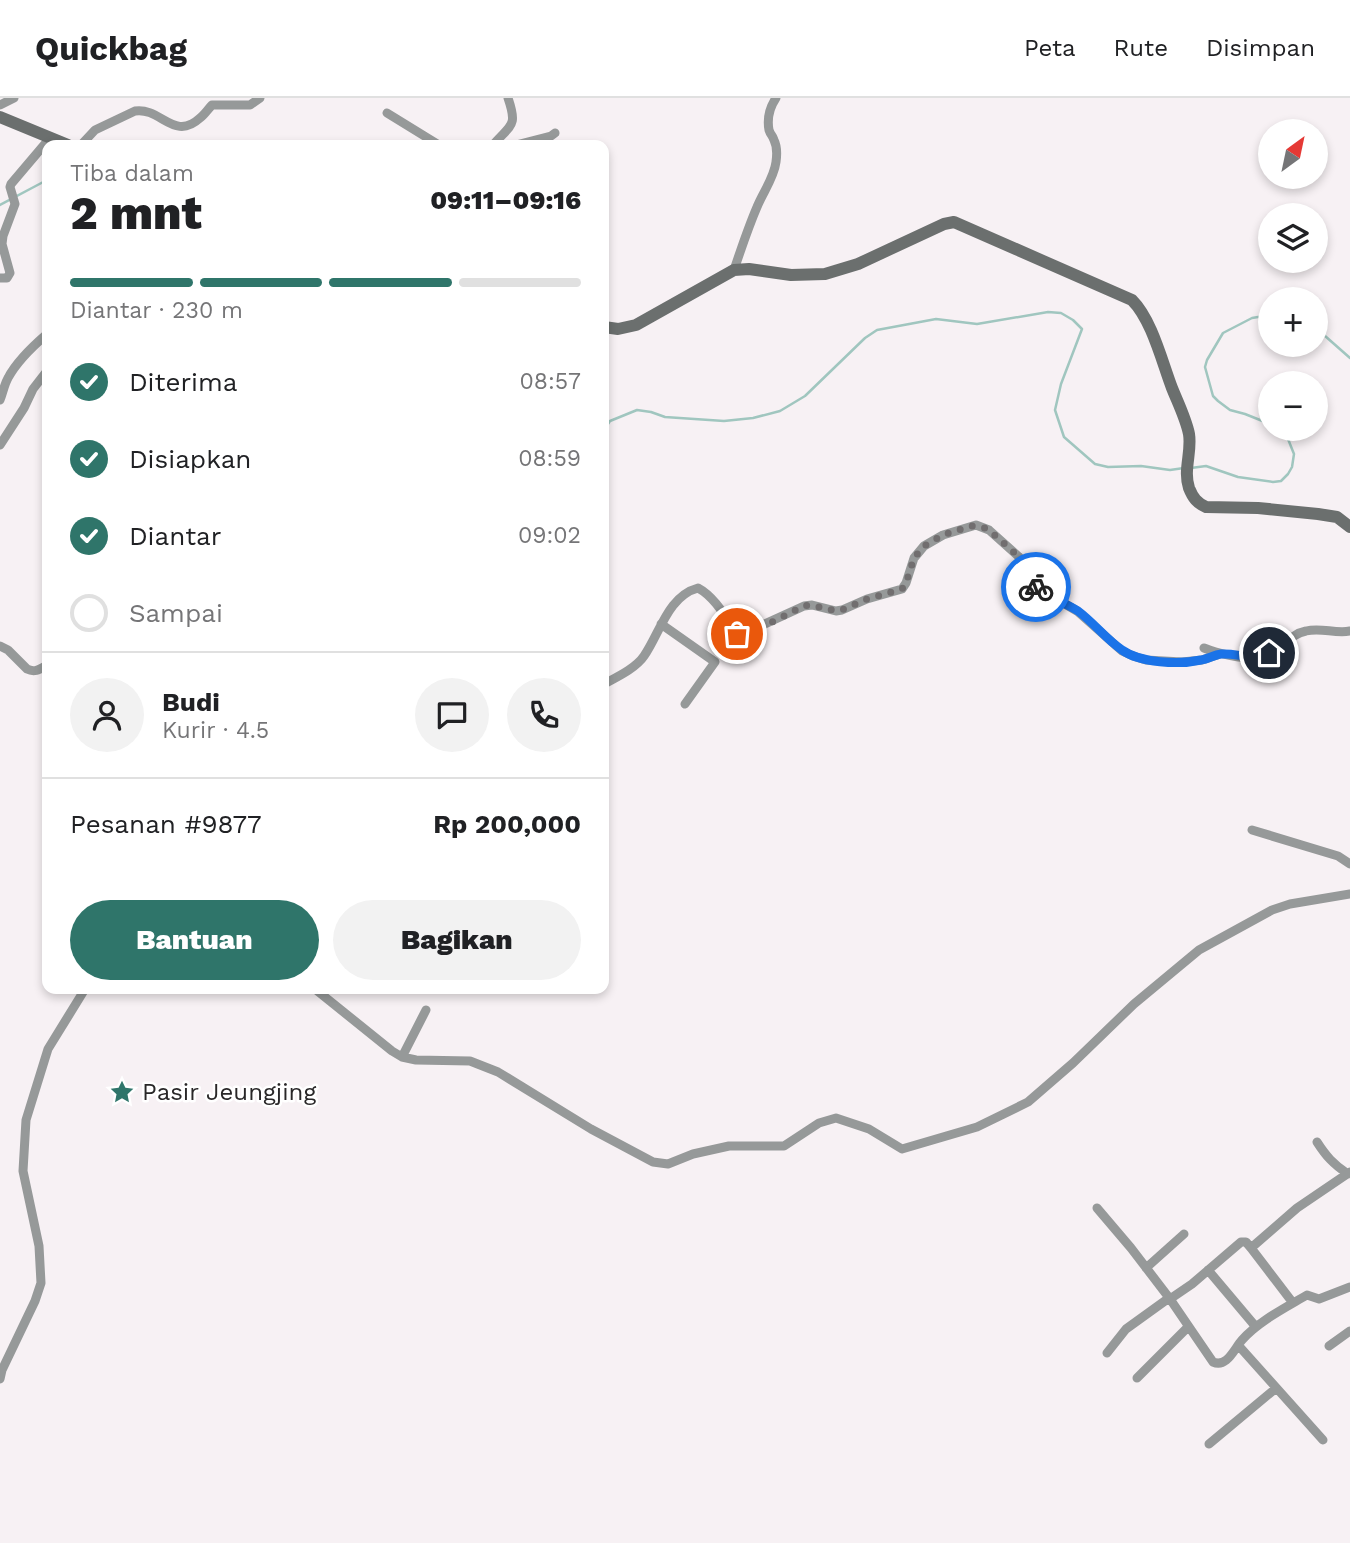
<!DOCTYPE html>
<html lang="id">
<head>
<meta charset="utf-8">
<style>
	:root { --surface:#fff; --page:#f2f2f2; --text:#202124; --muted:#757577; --line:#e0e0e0; --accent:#2f756a }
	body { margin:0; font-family:"Work Sans",sans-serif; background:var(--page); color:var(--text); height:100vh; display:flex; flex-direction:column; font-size:26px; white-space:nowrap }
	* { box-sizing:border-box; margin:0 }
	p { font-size:23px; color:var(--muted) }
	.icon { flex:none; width:38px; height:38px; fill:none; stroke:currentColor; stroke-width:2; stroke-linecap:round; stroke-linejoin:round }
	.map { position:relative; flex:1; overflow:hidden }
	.details { position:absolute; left:42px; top:42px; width:567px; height:854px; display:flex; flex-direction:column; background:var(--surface); border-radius:14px; box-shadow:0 4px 10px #0003 }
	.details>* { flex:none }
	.needle { width:46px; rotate:33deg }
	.fabs { position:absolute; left:1258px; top:21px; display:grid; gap:14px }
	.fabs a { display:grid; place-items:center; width:70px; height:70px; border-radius:50%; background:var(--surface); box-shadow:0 4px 10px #0003; font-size:35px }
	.pin { position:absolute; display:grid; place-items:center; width:60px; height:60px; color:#fff; margin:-30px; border:4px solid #fff; border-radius:50%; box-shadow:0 2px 7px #0007 }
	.courier { position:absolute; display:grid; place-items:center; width:70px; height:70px; margin:-35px; border:5px solid #1a73e8; border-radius:50%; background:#fff; color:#222; box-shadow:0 2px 9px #0007 }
	.summary em { font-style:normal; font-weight:800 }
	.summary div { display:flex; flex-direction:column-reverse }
	.summary { display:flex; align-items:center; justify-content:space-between; height:119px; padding:0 28px }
	h1 { font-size:46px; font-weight:800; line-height:52px }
	.bar { display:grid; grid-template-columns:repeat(4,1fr); gap:10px 7px; align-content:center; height:84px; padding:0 28px }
	.bar i { height:9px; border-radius:5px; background:var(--line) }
	.bar .active { background:var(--accent) }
	.bar p { grid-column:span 4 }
	.line { display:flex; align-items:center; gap:18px; padding:0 28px; border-top:2px solid var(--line) }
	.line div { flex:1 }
	.round { display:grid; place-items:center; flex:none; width:74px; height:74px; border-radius:37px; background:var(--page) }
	ol { padding:0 28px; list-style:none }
	li { display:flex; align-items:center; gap:21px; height:77px }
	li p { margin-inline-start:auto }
	li .icon { padding:7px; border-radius:50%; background:var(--accent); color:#fff; stroke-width:4 }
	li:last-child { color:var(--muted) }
	li i { width:38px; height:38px; border:4px solid var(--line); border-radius:50% }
	.button { display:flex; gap:14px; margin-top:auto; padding:14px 28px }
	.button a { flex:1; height:80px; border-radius:42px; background:var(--accent); color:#fff; font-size:28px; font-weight:800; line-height:80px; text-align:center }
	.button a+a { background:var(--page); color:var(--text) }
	header { display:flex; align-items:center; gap:42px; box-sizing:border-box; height:98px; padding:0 35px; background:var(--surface); border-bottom:2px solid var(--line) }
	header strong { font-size:33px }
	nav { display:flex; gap:38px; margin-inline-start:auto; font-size:24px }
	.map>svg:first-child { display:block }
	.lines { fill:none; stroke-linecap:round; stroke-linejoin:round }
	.stream { stroke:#a0c6bf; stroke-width:2.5 }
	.street { stroke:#969999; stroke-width:9 }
	.secondary { stroke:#6b6f6e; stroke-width:12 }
	.done { stroke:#716e6f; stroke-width:7; stroke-dasharray:0 12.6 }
	.route { stroke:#1a73e8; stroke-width:9 }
	.labels { text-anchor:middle; stroke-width:5; stroke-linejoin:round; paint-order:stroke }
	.poi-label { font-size:24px; fill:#292728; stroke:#fff; text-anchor:start }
</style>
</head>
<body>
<header>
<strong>Quickbag</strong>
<nav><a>Peta</a><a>Rute</a><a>Disimpan</a></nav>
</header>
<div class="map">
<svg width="1350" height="1445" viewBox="0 0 1350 1445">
	<rect width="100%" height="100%" fill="#f7f1f4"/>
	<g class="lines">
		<path class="stream" d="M0 107 47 82
			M1270 217 1252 220 1223 235 1207 262 1205 269 1213 298 1218 303 1230 312 1245 316 1270 326
			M1316 230 1350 260
			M604 332 610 323 637 312 651 314 665 319 724 323 753 320 780 313 805 298 865 240 877 232 936 221 977 226 1048 214 1061 215 1073 222 1082 231 1061 286 1055 312 1064 339 1095 366 1108 369 1141 368 1170 372 1184 370
			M1191 370 1206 368 1238 379 1273 384 1281 383 1288 376 1292 369 1294 356 1286 336 1278 331"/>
		<path class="street" d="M0 7 14 0
			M387 15 439 47
			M81 47 95 32 135 13C161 9 174 44 200 20 205 16 208 11 212 7H250L260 0
			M493 47C511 26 518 29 508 0
			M516 47 551 38 555 35
			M734 172C741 151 748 130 757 109 763 94 774 80 776 64 777 57 777 48 774 42 772 36 771 38 769 32 767 21 770 9 776 0
			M0 180H7L10 175 2 146 3 138 15 106 10 89 11 86 50 40
			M0 302C3 295 4 287 8 280 17 263 33 248 47 236
			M0 347 24 310 33 291 47 273
			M661 526 715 564 685 606
			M0 548 8 552 27 571C35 575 40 571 47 567
			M1204 550C1216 555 1245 562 1258 560 1266 558 1276 552 1283 547 1290 541 1296 535 1306 533 1321 529 1335 536 1350 533
			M604 586C617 579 636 570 644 558 660 535 668 498 698 490 715 499 726 520 737 536H743L804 508 812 507 836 513 842 512 867 501 902 491 906 485 914 460 924 448 943 437 976 427 989 432 1018 458 1023 464 1036 489 1077 513 1122 553 1133 558 1146 562 1182 564 1202 562 1220 556
			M1252 732 1338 758 1350 766
			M315 891 392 953 402 959 416 962 470 963 498 974 591 1031 653 1064 668 1066 693 1056 729 1048H784L819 1025 836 1020 869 1031 902 1051 977 1029 1028 1004 1073 965 1134 906 1199 852 1272 812 1290 806 1350 796
			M402 959 426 912
			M1317 1044C1326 1058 1333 1066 1348 1076
			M1097 1110 1131 1150 1170 1201 1213 1264C1227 1270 1234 1251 1242 1242 1259 1223 1285 1210 1307 1197L1319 1201 1350 1189
			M1251 1150 1293 1205
			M1146 1170 1184 1136
			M1208 1172 1256 1229
			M1170 1201 1192 1186 1241 1144H1246L1251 1150 1297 1110 1350 1074
			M1238 1247 1323 1342
			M1329 1248 1350 1233
			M1107 1255 1126 1231 1169 1200
			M1137 1280 1188 1229
			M0 1281 2 1272 35 1203 41 1185 39 1148 23 1073 26 1022 48 951 85 891
			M1209 1346 1275 1291"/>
		<path class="secondary" d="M0 19 68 47
			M604 229 618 231 636 227 734 172 749 171 791 177 825 176 858 166 944 126 954 124 1132 202C1152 222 1162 264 1172 290 1178 305 1186 321 1189 336 1192 354 1183 372 1189 390 1193 400 1197 405 1206 409L1258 410 1318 416 1337 419 1350 429"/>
	</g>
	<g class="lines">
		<path class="done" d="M737 536C754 535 787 516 804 508L811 507 836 513 842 512 867 501 902 491 906 485 914 460 924 448 943 437 971 428 982 429 989 432 1018 458 1023 464 1036 489"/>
		<path class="route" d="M1036 489C1048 499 1064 504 1078 513 1094 525 1106 541 1122 552 1140 565 1179 567 1201 562 1208 561 1214 557 1221 556 1240 555 1249 563 1269 555"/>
	</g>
	<defs>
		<g id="sight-bare" transform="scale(1.89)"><path d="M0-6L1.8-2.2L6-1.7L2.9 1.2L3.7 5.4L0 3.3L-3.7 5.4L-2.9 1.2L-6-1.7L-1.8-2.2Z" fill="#2f756a" stroke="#fff" stroke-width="2.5" paint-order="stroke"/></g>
	</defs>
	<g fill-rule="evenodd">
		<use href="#sight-bare" x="122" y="994"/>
	</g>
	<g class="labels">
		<g class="poi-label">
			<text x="142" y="1002">Pasir Jeungjing</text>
		</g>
	</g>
</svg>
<div class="fabs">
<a><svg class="needle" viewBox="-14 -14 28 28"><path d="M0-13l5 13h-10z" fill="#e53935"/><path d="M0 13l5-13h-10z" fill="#757577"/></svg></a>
<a><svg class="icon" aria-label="layers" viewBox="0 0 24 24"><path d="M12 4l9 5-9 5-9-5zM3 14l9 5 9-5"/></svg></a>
<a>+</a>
<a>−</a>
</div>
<div class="pin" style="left:737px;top:536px;background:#ea580c"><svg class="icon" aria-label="bag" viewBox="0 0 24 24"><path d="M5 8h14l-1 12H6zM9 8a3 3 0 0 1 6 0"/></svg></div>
<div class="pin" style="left:1269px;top:555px;background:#1f2937"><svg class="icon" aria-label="home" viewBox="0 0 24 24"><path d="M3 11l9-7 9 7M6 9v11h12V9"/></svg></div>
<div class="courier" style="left:1036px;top:489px"><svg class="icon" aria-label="bike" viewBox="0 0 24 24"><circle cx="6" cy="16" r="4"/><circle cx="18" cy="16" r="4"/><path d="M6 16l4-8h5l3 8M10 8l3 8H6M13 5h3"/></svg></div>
<section class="details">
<div class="summary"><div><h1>2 mnt</h1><p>Tiba dalam</p></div><em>09:11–09:16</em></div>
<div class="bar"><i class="active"></i><i class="active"></i><i class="active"></i><i></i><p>Diantar · 230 m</p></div>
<ol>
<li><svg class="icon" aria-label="check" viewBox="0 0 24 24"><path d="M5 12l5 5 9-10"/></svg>Diterima<p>08:57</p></li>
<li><svg class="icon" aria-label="check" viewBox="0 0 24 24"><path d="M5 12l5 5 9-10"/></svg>Disiapkan<p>08:59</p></li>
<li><svg class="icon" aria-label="check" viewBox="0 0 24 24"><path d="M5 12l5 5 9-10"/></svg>Diantar<p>09:02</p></li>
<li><i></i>Sampai</li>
</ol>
<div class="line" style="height:126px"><a class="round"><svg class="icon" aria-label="person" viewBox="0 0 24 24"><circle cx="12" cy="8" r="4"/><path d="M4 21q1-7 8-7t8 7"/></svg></a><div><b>Budi</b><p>Kurir · 4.5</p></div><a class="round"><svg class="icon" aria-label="chat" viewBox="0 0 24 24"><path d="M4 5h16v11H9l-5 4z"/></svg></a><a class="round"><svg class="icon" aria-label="phone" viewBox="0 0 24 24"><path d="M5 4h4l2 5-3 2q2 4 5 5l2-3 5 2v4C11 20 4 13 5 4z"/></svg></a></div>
<div class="line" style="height:91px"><div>Pesanan #9877</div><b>Rp 200,000</b></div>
<div class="button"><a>Bantuan</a><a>Bagikan</a></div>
</section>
</div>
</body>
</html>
